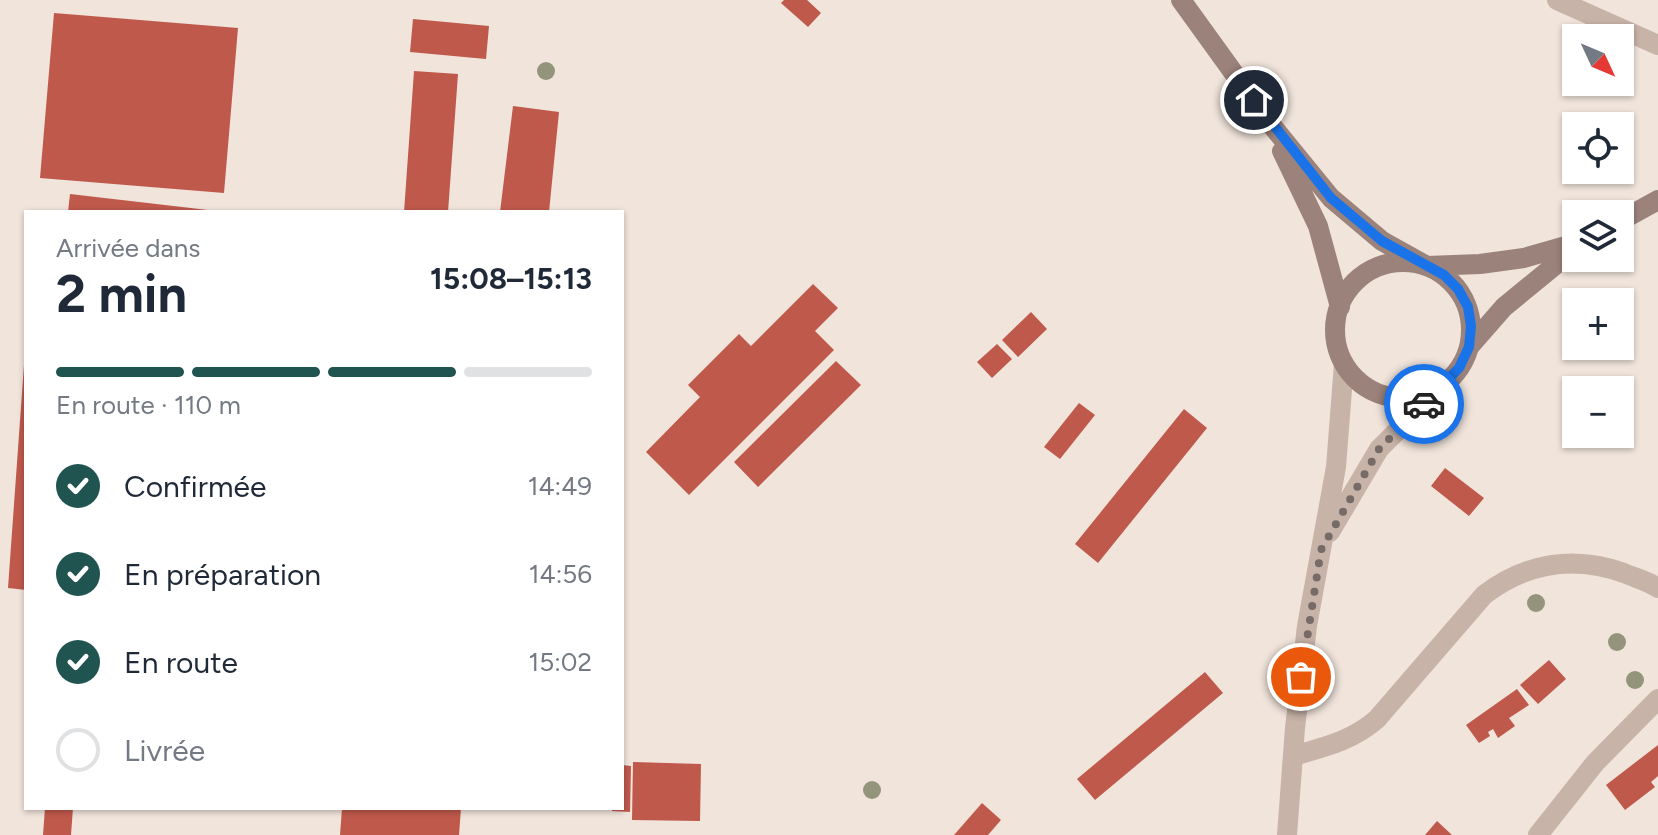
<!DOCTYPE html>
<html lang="fr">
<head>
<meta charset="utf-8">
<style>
	:root { --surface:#fff; --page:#f6f6f7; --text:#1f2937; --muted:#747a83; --line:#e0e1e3; --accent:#205451 }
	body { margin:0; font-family:Figtree,sans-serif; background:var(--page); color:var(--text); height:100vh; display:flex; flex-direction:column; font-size:30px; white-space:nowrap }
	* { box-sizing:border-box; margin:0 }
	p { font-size:26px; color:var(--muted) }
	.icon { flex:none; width:44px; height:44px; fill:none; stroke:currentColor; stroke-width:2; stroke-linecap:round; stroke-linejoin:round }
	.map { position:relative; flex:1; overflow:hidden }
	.details { position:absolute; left:24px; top:210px; width:600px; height:600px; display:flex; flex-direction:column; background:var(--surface); border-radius:0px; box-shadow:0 2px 6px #0004 }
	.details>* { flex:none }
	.needle { width:52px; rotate:134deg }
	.tools { position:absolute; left:1562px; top:24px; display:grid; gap:16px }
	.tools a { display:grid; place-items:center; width:72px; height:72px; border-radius:0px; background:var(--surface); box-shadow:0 2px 6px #0004; font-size:40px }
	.pin { position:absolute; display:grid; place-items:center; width:68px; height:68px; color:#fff; margin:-34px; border:4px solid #fff; border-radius:50%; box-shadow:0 2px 8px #0007 }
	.courier { position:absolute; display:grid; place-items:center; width:80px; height:80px; margin:-40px; border:6px solid #1a73e8; border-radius:50%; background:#fff; color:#222; box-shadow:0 2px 10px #0007 }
	.headline em { font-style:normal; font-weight:700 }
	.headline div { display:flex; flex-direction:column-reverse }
	.headline { display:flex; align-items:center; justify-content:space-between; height:136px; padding:0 32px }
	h1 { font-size:52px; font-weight:700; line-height:60px }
	.bar { display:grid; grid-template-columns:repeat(4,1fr); gap:12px 8px; align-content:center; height:96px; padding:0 32px }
	.bar i { height:10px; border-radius:6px; background:var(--line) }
	.bar .active { background:var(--accent) }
	.bar p { grid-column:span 4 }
	ol { padding:0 32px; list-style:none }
	li { display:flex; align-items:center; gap:24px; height:88px }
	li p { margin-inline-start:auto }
	li .icon { padding:8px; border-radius:50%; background:var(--accent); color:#fff; stroke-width:4 }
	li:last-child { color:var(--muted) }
	li i { width:44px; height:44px; border:4px solid var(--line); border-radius:50% }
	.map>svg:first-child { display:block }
	.building { fill:#bf594b }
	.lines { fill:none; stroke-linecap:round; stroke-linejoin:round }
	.minor { stroke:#c7b3a8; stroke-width:20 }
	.secondary { stroke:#9b827a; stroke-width:20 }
	.tree { fill:#94937b }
	.done { stroke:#766b67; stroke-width:8; stroke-dasharray:0 14.4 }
	.route { stroke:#1a73e8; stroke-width:10 }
</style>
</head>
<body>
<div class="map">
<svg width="1658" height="835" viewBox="0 0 1658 835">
	<rect width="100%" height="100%" fill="#f0e4db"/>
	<path class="building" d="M784 0H807L821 13 808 27 781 3Z
		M54 13 238 28 224 193 40 178Z
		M413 19 489 26 486 59 410 52Z
		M414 71 458 74 448 212H404Z
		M513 106 559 112 549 212H500Z
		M70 194 208 210V212H68Z
		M813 284 838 308 815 331 834 350 689 495 646 452 700 397 688 385 739 334 751 346Z
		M1031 312 1047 329 1018 357 1002 340Z
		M997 344 1012 359 992 378 977 362Z
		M836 361 861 385 758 487 734 462Z
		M24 365H26V590L8 588Z
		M1079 403 1095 415 1060 459 1044 447Z
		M1184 409 1207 428 1098 563 1075 544Z
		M1445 468 1484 498 1469 516 1431 486Z
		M1549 660 1566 679 1538 704 1520 685Z
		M1205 672 1223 693 1095 800 1077 779Z
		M1517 689 1529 705 1509 718 1515 726 1498 738 1493 729 1488 732 1490 736 1479 743 1466 725Z
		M1658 745V776L1651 782 1655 787 1625 810 1606 785Z
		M633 762 701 764 700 821 632 820Z
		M622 765 631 766 630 812 612 811V808H622Z
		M982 803 1001 820 988 835H954Z
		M45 808H73L71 835H43Z
		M342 808H461L459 835H340Z
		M1437 821 1452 835H1425Z"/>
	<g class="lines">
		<path class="minor" d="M1557 0 1658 45
			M1330 532 1379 449 1443 385
			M1293 756C1324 747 1352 741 1377 719L1484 595C1526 563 1574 555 1624 573 1635 578 1648 581 1658 588
			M1287 835 1295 728 1307 626 1336 467 1344 364
			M1538 835 1595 763 1658 699"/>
		<path class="secondary" d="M1181 0 1269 122 1331 198 1382 241 1427 266 1480 264 1524 258 1576 243
			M1282 151 1318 226 1340 307
			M1620 221 1658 200
			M1335 330a68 68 0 1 1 136 0a68 68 0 1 1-136 0Z
			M1469 347 1504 307 1576 248"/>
	</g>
	<g class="tree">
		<circle cx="546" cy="71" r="9"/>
		<circle cx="1536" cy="603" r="9"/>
		<circle cx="1617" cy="642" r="9"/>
		<circle cx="1635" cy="680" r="9"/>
		<circle cx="872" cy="790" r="9"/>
	</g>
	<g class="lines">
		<path class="done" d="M1301 677 1321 550 1379 449 1424 404"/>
		<path class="route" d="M1254 100 1331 198 1382 241 1444 275 1458 289 1468 307 1471 326 1469 347 1459 368 1424 404"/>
	</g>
</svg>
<div class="tools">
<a><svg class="needle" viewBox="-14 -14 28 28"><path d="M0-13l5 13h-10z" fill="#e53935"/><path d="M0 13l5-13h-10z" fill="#747a83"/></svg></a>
<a><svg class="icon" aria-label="locate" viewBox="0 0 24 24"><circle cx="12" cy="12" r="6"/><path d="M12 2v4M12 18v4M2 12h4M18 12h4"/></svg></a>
<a><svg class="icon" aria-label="layers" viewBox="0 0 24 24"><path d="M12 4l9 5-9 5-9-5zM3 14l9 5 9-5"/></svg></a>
<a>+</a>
<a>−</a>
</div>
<div class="pin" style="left:1301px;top:677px;background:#ea580c"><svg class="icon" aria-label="bag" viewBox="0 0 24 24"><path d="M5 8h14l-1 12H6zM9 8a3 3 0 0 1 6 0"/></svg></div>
<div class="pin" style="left:1254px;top:100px;background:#1f2937"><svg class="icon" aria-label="home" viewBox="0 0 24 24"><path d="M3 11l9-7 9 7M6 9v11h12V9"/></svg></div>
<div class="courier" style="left:1424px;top:404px"><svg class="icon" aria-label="car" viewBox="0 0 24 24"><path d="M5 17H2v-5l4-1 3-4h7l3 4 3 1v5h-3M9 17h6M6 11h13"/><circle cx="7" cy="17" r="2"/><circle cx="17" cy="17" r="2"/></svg></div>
<section class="details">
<div class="headline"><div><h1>2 min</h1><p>Arrivée dans</p></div><em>15:08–15:13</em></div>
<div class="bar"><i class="active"></i><i class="active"></i><i class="active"></i><i></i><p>En route · 110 m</p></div>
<ol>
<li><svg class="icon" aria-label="check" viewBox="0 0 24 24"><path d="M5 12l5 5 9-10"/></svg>Confirmée<p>14:49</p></li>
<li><svg class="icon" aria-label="check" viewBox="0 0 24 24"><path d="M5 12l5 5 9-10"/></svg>En préparation<p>14:56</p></li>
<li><svg class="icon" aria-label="check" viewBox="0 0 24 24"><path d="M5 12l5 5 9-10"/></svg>En route<p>15:02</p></li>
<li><i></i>Livrée</li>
</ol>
</section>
</div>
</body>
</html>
